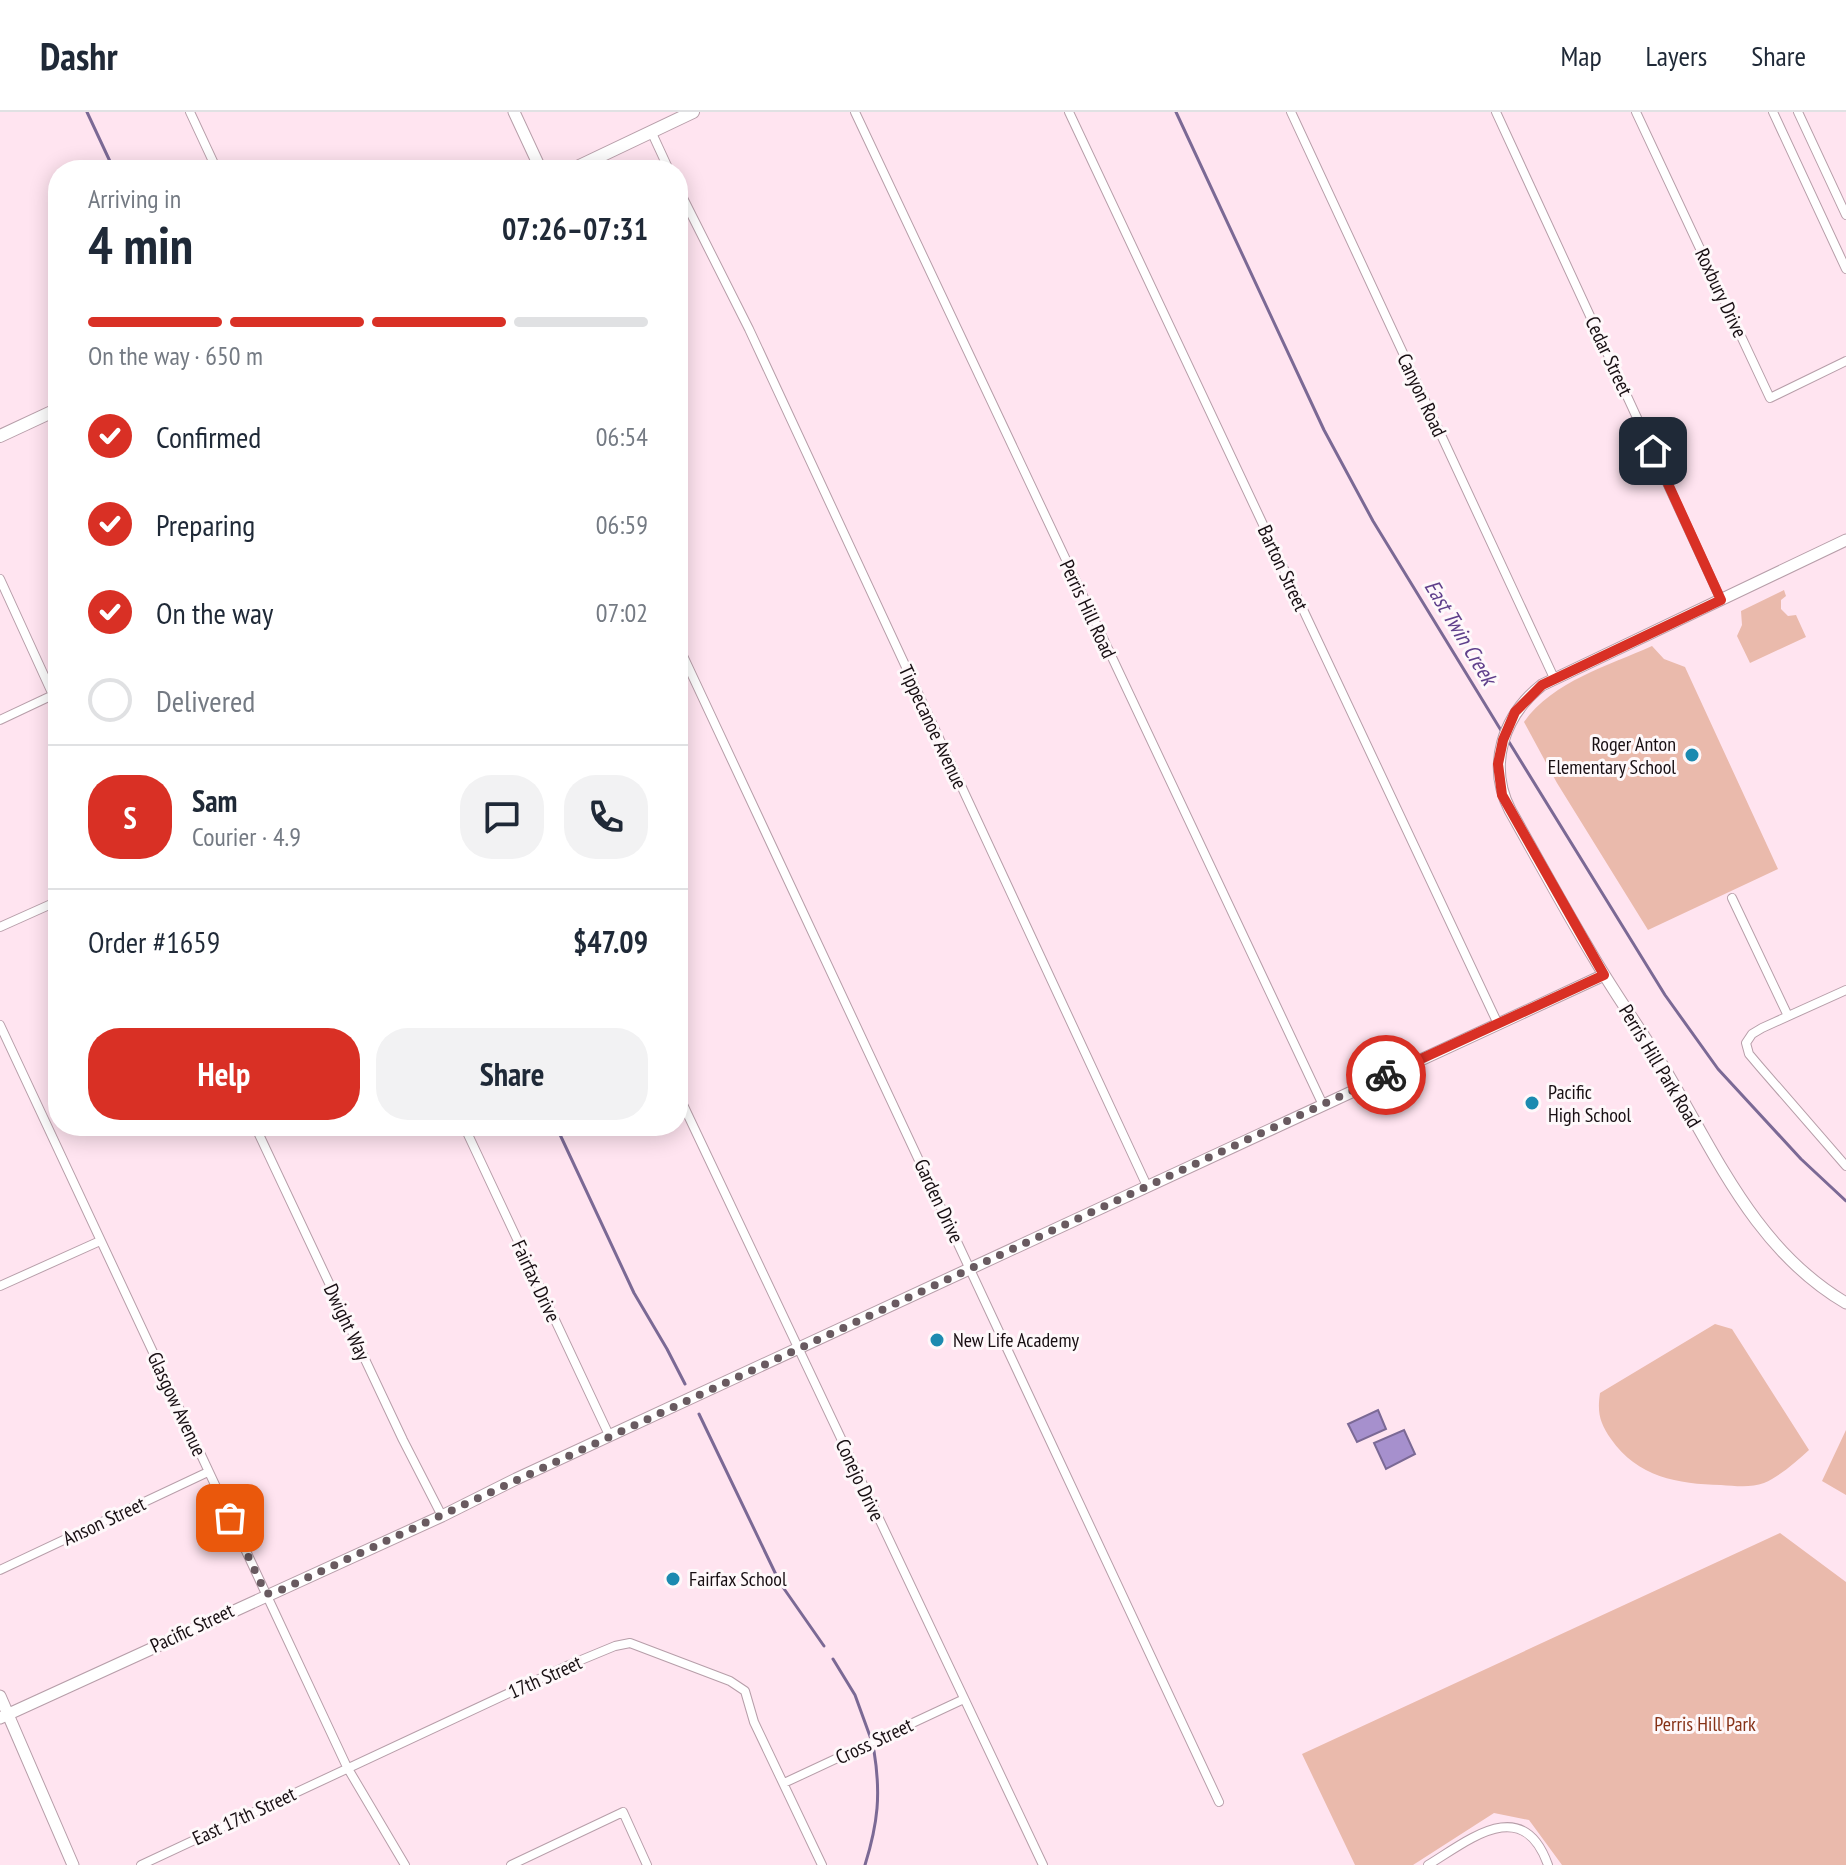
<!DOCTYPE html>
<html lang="en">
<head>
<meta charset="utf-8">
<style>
	:root { --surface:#fff; --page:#f2f2f3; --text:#1f2937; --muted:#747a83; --line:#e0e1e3; --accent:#d93025 }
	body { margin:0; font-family:"PT Sans Narrow",sans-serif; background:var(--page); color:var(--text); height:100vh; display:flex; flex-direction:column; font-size:30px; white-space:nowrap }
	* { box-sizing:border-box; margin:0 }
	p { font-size:26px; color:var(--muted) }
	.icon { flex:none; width:44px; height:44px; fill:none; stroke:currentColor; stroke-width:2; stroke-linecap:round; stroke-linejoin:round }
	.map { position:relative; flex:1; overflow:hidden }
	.drawer { position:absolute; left:48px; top:48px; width:640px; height:976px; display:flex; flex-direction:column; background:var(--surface); border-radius:32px; box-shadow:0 4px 20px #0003 }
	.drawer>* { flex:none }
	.pin { position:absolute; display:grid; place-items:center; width:68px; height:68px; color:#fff; margin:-34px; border-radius:16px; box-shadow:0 4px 12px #0006 }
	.courier { position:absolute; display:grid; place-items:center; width:80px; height:80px; margin:-40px; border:6px solid #d93025; border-radius:50%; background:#fff; color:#222; box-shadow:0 2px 10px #0007 }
	.head em { font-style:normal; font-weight:700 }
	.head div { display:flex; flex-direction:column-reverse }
	.head { display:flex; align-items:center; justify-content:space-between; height:136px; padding:0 40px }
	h1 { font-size:52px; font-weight:700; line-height:60px }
	.bar { display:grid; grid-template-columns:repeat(4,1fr); gap:12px 8px; align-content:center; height:96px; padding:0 40px }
	.bar i { height:10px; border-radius:6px; background:var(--line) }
	.bar .on { background:var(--accent) }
	.bar p { grid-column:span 4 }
	.line { display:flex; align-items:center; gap:20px; padding:0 40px; border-top:2px solid var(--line) }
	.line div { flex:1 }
	.round { display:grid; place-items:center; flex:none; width:84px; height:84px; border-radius:32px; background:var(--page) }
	ol { padding:0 40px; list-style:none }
	li { display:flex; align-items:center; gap:24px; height:88px }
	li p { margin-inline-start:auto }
	li .icon { padding:8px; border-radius:50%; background:var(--accent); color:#fff; stroke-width:4 }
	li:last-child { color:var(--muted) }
	li i { width:44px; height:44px; border:4px solid var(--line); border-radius:50% }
	.action { display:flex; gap:16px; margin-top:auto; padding:16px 40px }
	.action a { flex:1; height:92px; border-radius:32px; background:var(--accent); color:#fff; font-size:32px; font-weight:700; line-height:92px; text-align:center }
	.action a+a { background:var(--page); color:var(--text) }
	header { display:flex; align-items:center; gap:48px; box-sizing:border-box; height:112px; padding:0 40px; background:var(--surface); border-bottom:2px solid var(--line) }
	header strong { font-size:38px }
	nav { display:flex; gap:44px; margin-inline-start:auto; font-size:28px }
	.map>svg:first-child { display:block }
	.green { fill:#eabaac }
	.water { fill:#a690cd; stroke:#7b6995; stroke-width:2 }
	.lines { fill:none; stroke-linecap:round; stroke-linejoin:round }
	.stream { stroke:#7b6995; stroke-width:3 }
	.street-casing { stroke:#b79ea9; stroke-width:10 }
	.secondary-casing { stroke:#b79ea9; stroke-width:13 }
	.primary-casing { stroke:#b79ea9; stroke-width:14 }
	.street { stroke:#fff; stroke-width:8 }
	.secondary { stroke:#fff; stroke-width:11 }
	.primary { stroke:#fff; stroke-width:12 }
	.done { stroke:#695a60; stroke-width:8; stroke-dasharray:0 14.4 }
	.route { stroke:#d93025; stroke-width:10 }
	.poi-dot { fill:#1c8ab0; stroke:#fef8fa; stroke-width:3 }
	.labels { text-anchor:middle; stroke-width:6; stroke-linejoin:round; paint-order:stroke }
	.street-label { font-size:20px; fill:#180f13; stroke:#fef8fa }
	.poi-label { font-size:20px; fill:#180f13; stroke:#fef8fa; text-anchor:start }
	.park-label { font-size:20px; fill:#863217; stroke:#fef8fa }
	.water-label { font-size:22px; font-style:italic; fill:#5f3f8b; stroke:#fef8fa }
</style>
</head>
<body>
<header>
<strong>Dashr</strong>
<nav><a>Map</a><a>Layers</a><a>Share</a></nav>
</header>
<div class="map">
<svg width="1846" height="1753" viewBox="0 0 1846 1753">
	<rect width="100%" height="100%" fill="#ffe4f0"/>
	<path class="green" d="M1784 478 1786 484 1781 488V497L1788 504 1796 503 1806 525 1750 551 1737 524 1742 513 1741 499Z
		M1652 534 1664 547 1685 555 1778 757 1648 818 1557 671 1524 610C1553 569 1608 554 1652 534Z
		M1715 1212 1732 1217 1809 1338C1796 1350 1780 1364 1764 1371 1751 1376 1735 1374 1721 1373 1678 1372 1637 1365 1611 1327 1600 1311 1597 1301 1600 1281Z
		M1846 1318V1383L1822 1369Z
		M1780 1421 1846 1470V1753H1562L1529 1708 1494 1701 1413 1753H1355L1302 1642Z"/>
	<path class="water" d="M1378 1298 1386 1317 1357 1330 1348 1312Z
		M1404 1318 1415 1342 1386 1357 1374 1331Z"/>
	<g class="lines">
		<path class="stream" d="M87 0 114 58
			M1176 0 1324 318 1373 409 1502 620
			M1509 630 1665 883 1718 957 1801 1047 1846 1089
			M556 1014 634 1181 667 1237 685 1272
			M699 1302 780 1471 824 1534
			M833 1547 855 1583 871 1627
			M865 1753C878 1711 881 1682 874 1639"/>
		<g class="street-casing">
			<path id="street" d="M190 0 217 58
				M855 0 1323 993
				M1069 0 1498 912
				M1291 0 1554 566
				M1496 0 1721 488
				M1636 0 1770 286 1846 249
				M1773 0 1846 157
				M1798 0 1846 103
				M651 19 669 58
				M678 76 749 217 1147 1074
				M0 467 58 594
				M678 533 1219 1690
				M0 608 53 583
				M1732 786 1788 904
				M0 815 58 789
				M1846 878 1762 916 1752 922 1746 931 1749 942 1760 955 1846 1054
				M0 913 347 1655 405 1753
				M678 982 1043 1753
				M255 1014 403 1328 442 1404
				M464 1014 609 1323
				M0 1174 100 1129
				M0 1458 208 1360
				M784 1671 964 1587
				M141 1753 569 1553 615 1534 630 1531 730 1569 745 1579 754 1610 822 1753
				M511 1753 623 1700 647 1753
				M1428 1753C1469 1728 1523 1682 1548 1753"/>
		</g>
		<g class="secondary-casing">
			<path id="secondary" d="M514 0 541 58
				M1846 428 1542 573C1503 604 1487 653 1510 698 1538 748 1565 798 1594 846 1617 885 1643 921 1666 959 1717 1045 1756 1138 1846 1191
				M0 1584 73 1753
				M0 1606 442 1404 516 1367 1604 863"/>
		</g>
		<g class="primary-casing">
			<path id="primary" d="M571 58 693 0
				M0 324 58 297"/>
		</g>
		<use href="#street" class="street"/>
		<use href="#secondary" class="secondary"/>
		<use href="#primary" class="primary"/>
	</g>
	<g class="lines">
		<path class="done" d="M230 1406 266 1482 281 1478 1386 963"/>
		<path class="route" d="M1386 963 1604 863 1502 683 1498 652 1503 628 1515 600 1542 573 1721 488 1653 339"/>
	</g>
	<g class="poi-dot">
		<circle cx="1692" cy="643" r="8"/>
		<circle cx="1532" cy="991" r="8"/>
		<circle cx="937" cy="1228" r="8"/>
		<circle cx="673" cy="1467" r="8"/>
	</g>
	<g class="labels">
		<g class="street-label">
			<text transform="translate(1721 181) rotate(65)" y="7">Roxbury Drive</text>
			<text transform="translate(1609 244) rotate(65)" y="7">Cedar Street</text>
			<text transform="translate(1422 283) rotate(65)" y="7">Canyon Road</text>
			<text transform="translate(1283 456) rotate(65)" y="7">Barton Street</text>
			<text transform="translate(1088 497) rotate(65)" y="7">Perris Hill Road</text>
			<text transform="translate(933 615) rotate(65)" y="7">Tippecanoe Avenue</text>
			<text transform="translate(1660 954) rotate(59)" y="7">Perris Hill Park Road</text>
			<text transform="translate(939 1089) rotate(65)" y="7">Garden Drive</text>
			<text transform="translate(536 1169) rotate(65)" y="7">Fairfax Drive</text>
			<text transform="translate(347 1210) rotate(65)" y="7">Dwight Way</text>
			<text transform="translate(177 1292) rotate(65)" y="7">Glasgow Avenue</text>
			<text transform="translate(860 1368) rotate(65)" y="7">Conejo Drive</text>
			<text transform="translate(104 1409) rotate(-25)" y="7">Anson Street</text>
			<text transform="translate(192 1516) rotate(-25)" y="7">Pacific Street</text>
			<text transform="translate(545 1565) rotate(-24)" y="7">17th Street</text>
			<text transform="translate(874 1629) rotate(-25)" y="7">Cross Street</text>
			<text transform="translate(244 1704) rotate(-25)" y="7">East 17th Street</text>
		</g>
		<g class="poi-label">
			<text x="1676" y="639" text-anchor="end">Roger Anton<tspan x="1676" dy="23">Elementary School</tspan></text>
			<text x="1548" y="987">Pacific<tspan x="1548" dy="23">High School</tspan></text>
			<text x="953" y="1235">New Life Academy</text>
			<text x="689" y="1474">Fairfax School</text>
		</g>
		<g class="park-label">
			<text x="1705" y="1619">Perris Hill Park</text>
		</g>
		<g class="water-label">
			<text transform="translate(1461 520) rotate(59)" y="8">East Twin Creek</text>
		</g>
	</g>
</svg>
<div class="pin" style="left:230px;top:1406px;background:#ea580c"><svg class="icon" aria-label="bag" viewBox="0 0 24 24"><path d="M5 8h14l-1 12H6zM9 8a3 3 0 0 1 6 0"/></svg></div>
<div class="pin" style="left:1653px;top:339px;background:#1f2937"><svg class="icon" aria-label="home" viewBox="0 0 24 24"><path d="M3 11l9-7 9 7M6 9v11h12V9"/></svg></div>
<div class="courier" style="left:1386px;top:963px"><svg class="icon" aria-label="bike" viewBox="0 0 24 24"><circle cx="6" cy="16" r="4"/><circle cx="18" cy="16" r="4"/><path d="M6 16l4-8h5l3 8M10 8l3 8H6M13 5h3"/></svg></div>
<section class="drawer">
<div class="head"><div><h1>4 min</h1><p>Arriving in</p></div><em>07:26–07:31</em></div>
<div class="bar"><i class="on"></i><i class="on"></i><i class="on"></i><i></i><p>On the way · 650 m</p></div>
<ol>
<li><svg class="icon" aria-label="check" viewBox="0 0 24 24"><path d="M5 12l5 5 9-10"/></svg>Confirmed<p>06:54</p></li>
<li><svg class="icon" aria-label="check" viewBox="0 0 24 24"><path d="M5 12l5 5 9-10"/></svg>Preparing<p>06:59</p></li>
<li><svg class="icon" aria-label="check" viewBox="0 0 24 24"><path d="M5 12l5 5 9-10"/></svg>On the way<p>07:02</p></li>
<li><i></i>Delivered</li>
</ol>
<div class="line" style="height:144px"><b class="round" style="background:var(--accent);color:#fff">S</b><div><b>Sam</b><p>Courier · 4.9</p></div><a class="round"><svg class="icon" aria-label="chat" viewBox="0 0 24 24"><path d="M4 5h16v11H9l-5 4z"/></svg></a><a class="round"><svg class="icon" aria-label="phone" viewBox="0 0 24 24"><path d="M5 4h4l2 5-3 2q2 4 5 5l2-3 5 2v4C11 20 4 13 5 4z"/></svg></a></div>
<div class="line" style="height:104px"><div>Order #1659</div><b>$47.09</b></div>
<div class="action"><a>Help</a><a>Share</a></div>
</section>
</div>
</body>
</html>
